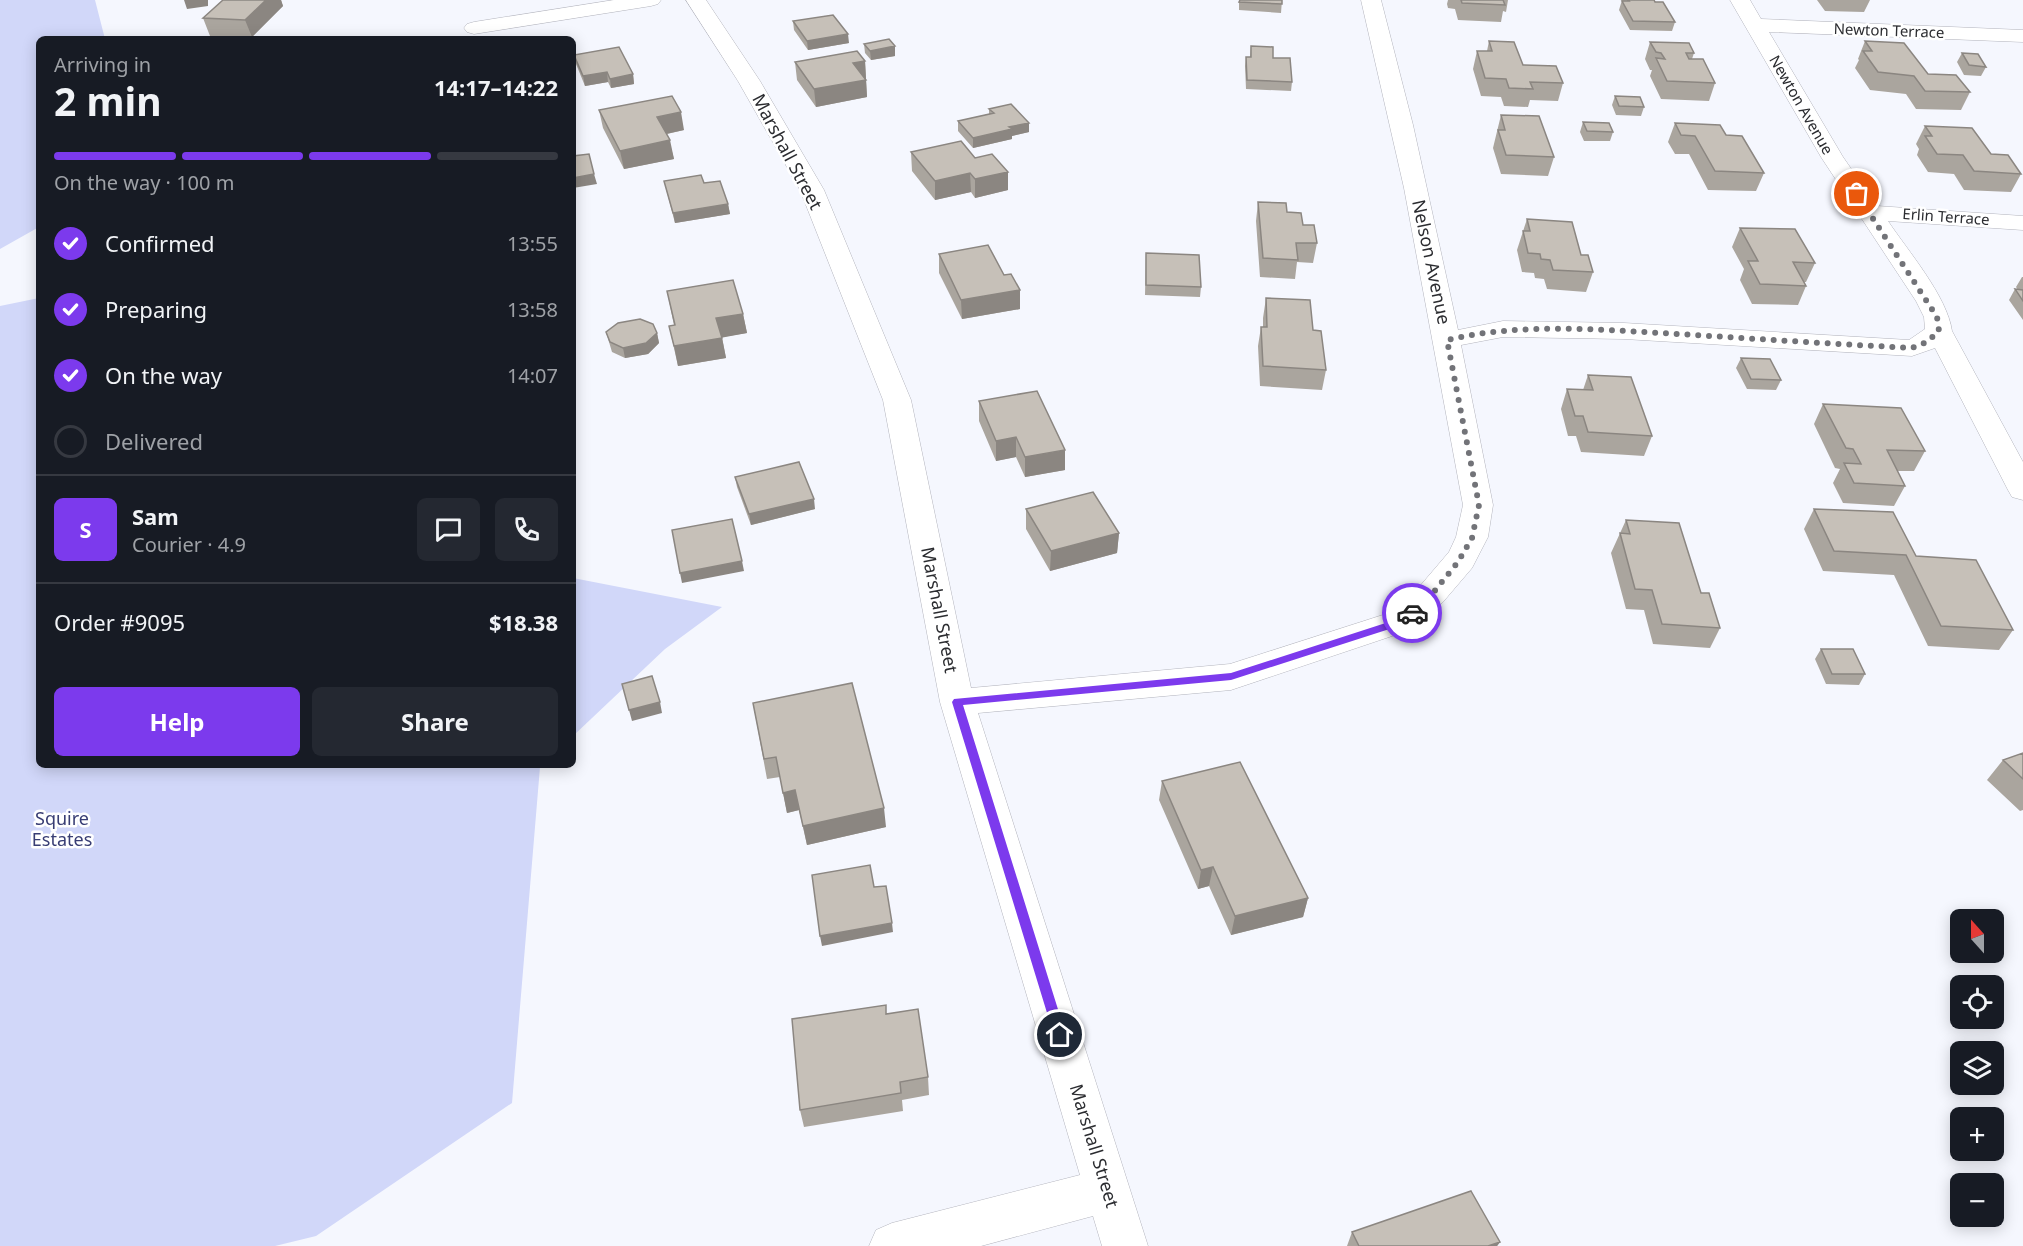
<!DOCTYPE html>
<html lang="en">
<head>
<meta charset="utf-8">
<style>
	:root { --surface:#171b24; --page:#242831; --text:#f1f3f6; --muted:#9ea1a6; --line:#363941; --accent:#7c3aed }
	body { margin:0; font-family:"Noto Sans",sans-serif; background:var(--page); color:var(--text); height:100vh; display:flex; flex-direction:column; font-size:22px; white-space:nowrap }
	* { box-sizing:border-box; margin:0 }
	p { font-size:20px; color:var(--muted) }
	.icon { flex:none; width:33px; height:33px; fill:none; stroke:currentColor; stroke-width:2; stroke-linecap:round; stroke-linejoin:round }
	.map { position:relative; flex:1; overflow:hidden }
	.details { position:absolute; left:36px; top:36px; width:540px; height:732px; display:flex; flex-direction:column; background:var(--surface); border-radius:9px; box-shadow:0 3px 15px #0003 }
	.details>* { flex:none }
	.needle { width:39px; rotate:339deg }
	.controls { position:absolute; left:1950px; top:909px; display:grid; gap:12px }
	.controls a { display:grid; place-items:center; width:54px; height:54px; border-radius:9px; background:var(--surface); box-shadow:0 3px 15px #0003; font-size:30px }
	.pin { position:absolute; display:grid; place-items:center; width:51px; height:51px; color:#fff; margin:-26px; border:3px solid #fff; border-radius:50%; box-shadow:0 2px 6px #0007 }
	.courier { position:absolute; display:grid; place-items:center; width:60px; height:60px; margin:-30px; border:4px solid #7c3aed; border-radius:50%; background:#fff; color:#222; box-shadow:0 2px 8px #0007 }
	.overview em { font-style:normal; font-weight:700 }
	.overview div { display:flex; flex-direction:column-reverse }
	.overview { display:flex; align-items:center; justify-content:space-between; height:102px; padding:0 18px }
	h1 { font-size:39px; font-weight:700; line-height:45px }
	.bar { display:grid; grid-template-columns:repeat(4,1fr); gap:9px 6px; align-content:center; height:72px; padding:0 18px }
	.bar i { height:8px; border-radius:4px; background:var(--line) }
	.bar .current { background:var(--accent) }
	.bar p { grid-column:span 4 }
	.line { display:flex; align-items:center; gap:15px; padding:0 18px; border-top:2px solid var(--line) }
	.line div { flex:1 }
	.round { display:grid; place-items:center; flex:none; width:63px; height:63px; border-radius:9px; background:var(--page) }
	ol { padding:0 18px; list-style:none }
	li { display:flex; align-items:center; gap:18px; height:66px }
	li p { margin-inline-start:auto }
	li .icon { padding:6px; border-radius:50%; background:var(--accent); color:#fff; stroke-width:4 }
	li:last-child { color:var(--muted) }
	li i { width:33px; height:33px; border:3px solid var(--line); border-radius:50% }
	.button { display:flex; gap:12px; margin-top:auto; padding:12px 18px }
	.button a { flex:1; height:69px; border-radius:9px; background:var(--accent); color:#fff; font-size:24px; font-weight:700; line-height:69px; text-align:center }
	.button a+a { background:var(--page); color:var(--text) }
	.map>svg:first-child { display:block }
	.green { fill:#d1d7f9 }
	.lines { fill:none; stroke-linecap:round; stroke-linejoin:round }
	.street-casing { stroke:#b3b4bd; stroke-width:1 }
	.street { fill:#fff; fill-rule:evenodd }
	.wall { fill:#aaa59e }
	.shaded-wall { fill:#8b8681 }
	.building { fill:#c6c0b8; stroke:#8b8681; stroke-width:1.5 }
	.route { fill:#7c3aed }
	.done { stroke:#727378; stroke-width:6; stroke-dasharray:0 10.8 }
	.labels { text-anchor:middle; stroke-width:5; stroke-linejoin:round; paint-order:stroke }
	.far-street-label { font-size:15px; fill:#2b2c30; stroke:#fff }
	.street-label { font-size:18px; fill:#2b2c30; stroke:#fff }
	.park-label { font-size:18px; fill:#383d74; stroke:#fff }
</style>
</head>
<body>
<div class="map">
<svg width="2023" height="1246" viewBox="0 0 2023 1246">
	<rect width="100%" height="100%" fill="#f5f7fe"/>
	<path class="green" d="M0 0H95L105 39H39V227L0 249Z
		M39 298V765H542L540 767 512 1103 316 1236 275 1246H0V306Z
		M573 578 722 607 665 649 573 736Z"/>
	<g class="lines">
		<g class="street-casing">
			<path id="street" d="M614 0H661L658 4 651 6 474 34 467 32 464 28 467 24 474 22Z
				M686 0H706L760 81 824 190 911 400 971 688 1230 664 1389 613 1420 586 1449 552 1456 537 1463 505 1404 188 1361 0H1381L1413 125 1458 330 1503 321 1624 323 1909 340 1925 329 1924 317 1916 301 1821 157 1730 0H1750L1761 19 2023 30V42L1769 32 1843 157 1877 206 2023 216V230L1888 221C1908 251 1947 296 1952 331L2023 462V500L2012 497 2008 490 1935 348 1912 356 1624 339 1503 337 1461 345 1493 505 1488 537 1472 568 1443 602 1413 629 1231 690 978 713 1148 1246H1102L1093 1216 981 1246H869L876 1230 892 1223 1080 1175 940 702 883 400 800 190 738 81Z"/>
		</g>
		<use href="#street" class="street"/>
	</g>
	<path class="wall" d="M223 0H281L283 6 252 37 210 36 203 18Z
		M1239 0H1282L1281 13 1239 10Z
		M1448 0H1508L1506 12 1503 11 1501 22 1458 20 1455 9 1448 8 1447 4Z
		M1622 0H1654L1675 22 1672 31 1630 30 1619 10Z
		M1817 0H1870L1864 12 1825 11Z
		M793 21 849 43 808 50 794 30Z
		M1489 41 1523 65 1563 83 1558 101 1530 100 1528 107 1504 106 1501 97 1481 96 1473 69 1477 51H1487Z
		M1865 41 1928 74 1970 92 1961 110 1916 109 1906 94 1870 90 1855 68 1859 60 1858 59Z
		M1650 42 1694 53 1692 59 1715 83 1709 101 1661 99 1650 76 1652 70H1650L1645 59Z
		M864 44 895 56 871 60 865 53Z
		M1251 46 1273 58 1292 82 1291 91 1246 89 1245 66 1246 57H1250Z
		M1962 53 1986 67 1981 76 1964 75 1957 62Z
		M574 55 633 74 634 84 611 88 608 82 585 86 576 64Z
		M865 61 867 97 816 107 797 80 795 62Z
		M1615 96 1644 107 1641 116 1616 115 1612 105Z
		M989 109 1029 132 1012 136V139L973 148 958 131V121L989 114Z
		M599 110 684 130 667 134 674 159 624 169 603 128Z
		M1501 115 1554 157 1548 176 1501 174 1493 148Z
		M1583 122 1613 132 1610 141H1584L1580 132Z
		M1675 123 1764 173 1756 191 1708 190 1689 154H1675L1668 142Z
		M1925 126 1991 154 2021 174 2011 192 1964 190 1954 174 1928 172 1917 155 1919 149 1916 144Z
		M911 152 975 158 1008 172V190L975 198 971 192 935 200 912 171Z
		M664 181 704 183 728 204 730 214 675 223Z
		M1258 202 1287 212 1303 225 1317 243 1313 263 1297 262 1295 279 1260 277 1256 221Z
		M1527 219 1581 255 1593 272 1586 292 1547 289 1544 279 1535 278 1534 273 1522 272 1517 250Z
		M1740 228 1815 263 1806 282H1804L1806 286 1798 305 1752 304 1740 280 1744 269 1732 247Z
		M1146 253 1201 287 1200 297 1145 295Z
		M939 254 1004 275 1020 290V309L962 319 939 273Z
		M2022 277H2023V320L2009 300 2015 289 2018 290 2016 287Z
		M667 291 743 314 747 333 722 337 726 358 678 366 669 326 674 325Z
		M1266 298 1313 330 1326 370 1322 390 1260 386 1258 346 1261 327H1263V318Z
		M606 332 657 333 659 343 648 354 625 358 612 352Z
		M1741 358 1781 380 1776 390 1747 389 1736 368Z
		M1588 375 1652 436 1644 456 1581 452 1576 436H1568L1561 409 1567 389 1583 390Z
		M979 401 1065 470 1025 477 1016 457 996 461 979 421Z
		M1823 404 1925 451 1914 471H1897L1905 486 1894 506 1843 503 1833 483 1840 469 1835 468 1814 424Z
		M735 477 815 509 751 525 737 487Z
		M1026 509 1119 533 1117 553 1050 571 1026 529Z
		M1814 509 1916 556 2013 630 1999 650 1928 646 1894 575 1823 571 1804 529Z
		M1626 520 1701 593 1720 628 1710 648 1653 644 1644 610 1626 609 1611 553Z
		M1821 649 1865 674 1859 685 1826 684 1815 659Z
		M753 703 886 827 807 845 799 810 787 813 780 777 767 779Z
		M2023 753V810L2020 811 1987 780 2003 760Z
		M1162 781 1308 898 1303 917 1231 935 1209 886 1198 889 1159 800Z
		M887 1014 928 1077 929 1095 902 1100 903 1111 804 1127 800 1110Z
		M1352 1232 1500 1242 1497 1246H1347Z"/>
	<path class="shaded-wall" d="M184 0H208V6L187 9Z
		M266 0H281L283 6 252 37 245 20Z
		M848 34 849 43 808 50 807 41Z
		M895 46V56L871 60 870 51Z
		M865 61 866 79 855 81 853 63Z
		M607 72 608 82 585 86 583 76Z
		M633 74 634 84 611 88 610 79Z
		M866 80 867 97 816 107 814 89Z
		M681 112 684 130 661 135 657 117Z
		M1029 123V132L1012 136V139L973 148V138L1009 127Z
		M670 140 674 159 624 169 620 151Z
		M1008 172V190L975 198V179Z
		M970 173 971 192 935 200V181Z
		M594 174 597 184 573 188V178Z
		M728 204 730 214 675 223 673 213Z
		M1020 290V309L962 319 961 300Z
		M743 314 747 333 720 338 716 318Z
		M657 333 659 343 648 354 625 358 623 348Z
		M722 338 726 358 678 366 674 346Z
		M1016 437V457L996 461V441Z
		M1065 450V470L1025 477V457Z
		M814 499 815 509 751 525 749 514Z
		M1119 533 1117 553 1050 571 1051 551Z
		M742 561 744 571 682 583 680 573Z
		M660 702 662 713 632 721 629 710Z
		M795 790 799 810 787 813 783 793Z
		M884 808 886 827 807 845 803 826Z
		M1213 867 1209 886 1198 889 1201 870Z
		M1308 898 1303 917 1231 935 1235 916Z
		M892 923 893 932 822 946 820 936Z
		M1500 1242 1497 1246H1488Z"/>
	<path class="building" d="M223 0H266L245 20 203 18Z
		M1240 0H1282V4L1239 2Z
		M1461 0H1503L1505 5 1462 3Z
		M1628 0H1654L1655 2H1663L1675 22 1633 21 1622 1H1629Z
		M833 15 848 34 807 41 793 21Z
		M889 39 895 46 870 51 864 44Z
		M1489 41 1514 42 1523 65 1556 66 1563 83 1530 82 1533 89 1509 88 1506 79 1485 78 1477 51H1492Z
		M1865 41 1904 43 1928 74 1956 75 1970 92 1925 91 1914 76 1878 72 1863 51H1872Z
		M1650 42 1689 43 1694 53H1686L1689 59H1703L1715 83 1667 81 1656 58 1665 59 1661 53 1656 52Z
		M1251 46 1273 47V58H1290L1292 82 1247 80 1246 57H1251Z
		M619 47 633 74 610 79 607 72 583 76 574 55Z
		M857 51 865 61 853 63 866 80 814 89 795 62Z
		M1962 53 1978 54 1986 67 1969 65Z
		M672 96 681 112 657 117 670 140 620 151 599 110Z
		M1615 96 1640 97 1644 107 1619 106Z
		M1011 104 1029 123 1009 127 1012 129 973 138 958 121 994 113 989 109Z
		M1501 115 1539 116 1554 157 1506 155 1498 130H1505Z
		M1583 122 1609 123 1613 132 1587 131Z
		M1675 123 1720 125 1726 135 1742 136 1764 173 1715 171 1695 136 1681 135Z
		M1925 126 1972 128 1991 154 2008 155 2021 174 1974 171 1963 155 1937 154 1925 136H1932Z
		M961 141 975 158 992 154 1008 172 975 179 970 173 935 181 911 152Z
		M589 154 594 174 573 178V156Z
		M701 175 704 183 720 181 728 204 673 213 664 181Z
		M1258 202 1286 203 1287 212 1301 213 1303 225H1314L1317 243H1296L1298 260 1263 258Z
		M1527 219 1572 222 1581 255H1588L1593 272 1553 270 1550 260 1541 259 1540 254 1528 253 1523 231H1530Z
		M1740 228 1795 229 1815 263 1793 262 1806 286 1760 284 1748 261H1758Z
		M988 245 1004 275 1011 274 1020 290 961 300 939 254Z
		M1146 253 1199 255 1201 287 1146 285Z
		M733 280 743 314 716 318 722 338 674 346 669 326 675 325 667 291Z
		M2015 289 2023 290V301Z
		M1266 298 1310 300 1313 330 1321 331 1326 370 1263 366 1261 327H1267Z
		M640 319 653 324 657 333 646 343 623 348 610 342 606 332 618 323Z
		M1741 358 1770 359 1781 380 1751 379Z
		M1588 375 1631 377 1652 436 1588 432 1583 416H1575L1567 389 1593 390Z
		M1037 391 1065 450 1025 457 1016 437 996 441 979 401Z
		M1823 404 1901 408 1925 451 1887 450 1905 486 1854 483 1844 463 1861 464 1853 449 1846 448Z
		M799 462 814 499 749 514 735 477Z
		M1093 492 1119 533 1051 551 1026 509Z
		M1814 509 1893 512 1916 556 1976 560 2013 630 1941 626 1906 555 1834 551Z
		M732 519 742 561 680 573 672 530Z
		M1626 520 1679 523 1701 593H1709L1720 628 1662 624 1652 590 1635 589 1620 533 1630 534Z
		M1821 649H1853L1865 674H1832Z
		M652 676 660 702 629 710 622 684Z
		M852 683 884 808 803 826 795 790 783 793 776 757 764 759 753 703Z
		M2023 753V779L2003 760Z
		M1240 762 1308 898 1235 916 1213 867 1201 870 1162 781Z
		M870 865 874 887 886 886 892 923 820 936 812 875Z
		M886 1005V1014L918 1009 928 1077 900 1082 901 1093 800 1110 792 1019Z
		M1471 1191 1500 1242 1488 1246H1359L1352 1232Z"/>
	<path class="route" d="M1412 609 1417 613 1405 624 1231 680 963 705 1066 1035 1060 1040 1055 1039 952 702 954 699 1231 673 1398 619Z"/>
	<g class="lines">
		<path class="done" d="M1412 613 1425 603 1458 562 1472 538 1479 505 1447 340C1522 322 1602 330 1679 334 1757 339 1835 344 1912 348L1927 342 1939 331 1937 317 1857 194"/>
	</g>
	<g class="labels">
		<g class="far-street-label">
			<text transform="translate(1889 31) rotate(2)" y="5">Newton Terrace</text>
			<text transform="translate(1801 105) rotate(60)" y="5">Newton Avenue</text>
			<text transform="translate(1946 217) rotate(4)" y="5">Erlin Terrace</text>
		</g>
		<g class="street-label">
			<text transform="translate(787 152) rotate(62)" y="6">Marshall Street</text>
			<text transform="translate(1431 262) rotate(78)" y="6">Nelson Avenue</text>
			<text transform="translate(939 610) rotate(79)" y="6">Marshall Street</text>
			<text transform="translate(1094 1146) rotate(73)" y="6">Marshall Street</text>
		</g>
		<g class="park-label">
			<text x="62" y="825">Squire<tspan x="62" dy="21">Estates</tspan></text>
		</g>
	</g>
</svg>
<div class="controls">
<a><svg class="needle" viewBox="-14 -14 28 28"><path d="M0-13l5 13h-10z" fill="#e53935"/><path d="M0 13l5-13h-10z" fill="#9ea1a6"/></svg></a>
<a><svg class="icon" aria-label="locate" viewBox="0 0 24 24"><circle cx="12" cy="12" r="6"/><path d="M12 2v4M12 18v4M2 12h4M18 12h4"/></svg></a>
<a><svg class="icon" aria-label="layers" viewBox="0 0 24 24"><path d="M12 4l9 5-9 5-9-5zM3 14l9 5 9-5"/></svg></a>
<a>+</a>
<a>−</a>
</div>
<div class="pin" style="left:1857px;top:194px;background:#ea580c"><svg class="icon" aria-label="bag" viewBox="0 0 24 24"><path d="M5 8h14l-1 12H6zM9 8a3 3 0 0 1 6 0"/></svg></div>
<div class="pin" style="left:1060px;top:1035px;background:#1f2937"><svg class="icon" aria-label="home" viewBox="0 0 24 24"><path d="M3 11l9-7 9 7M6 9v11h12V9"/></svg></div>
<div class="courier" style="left:1412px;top:613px"><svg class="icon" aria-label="car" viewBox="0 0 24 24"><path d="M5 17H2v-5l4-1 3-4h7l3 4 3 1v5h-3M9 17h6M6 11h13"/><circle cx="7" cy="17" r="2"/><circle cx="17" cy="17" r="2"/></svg></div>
<section class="details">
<div class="overview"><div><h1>2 min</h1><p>Arriving in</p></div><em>14:17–14:22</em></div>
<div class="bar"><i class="current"></i><i class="current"></i><i class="current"></i><i></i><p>On the way · 100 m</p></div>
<ol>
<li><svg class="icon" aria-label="check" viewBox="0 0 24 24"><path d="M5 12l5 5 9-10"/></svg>Confirmed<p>13:55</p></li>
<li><svg class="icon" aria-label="check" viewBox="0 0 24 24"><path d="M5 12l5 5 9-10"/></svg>Preparing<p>13:58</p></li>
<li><svg class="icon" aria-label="check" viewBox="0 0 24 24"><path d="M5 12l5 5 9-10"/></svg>On the way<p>14:07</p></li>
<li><i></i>Delivered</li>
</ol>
<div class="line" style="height:108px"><b class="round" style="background:var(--accent);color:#fff">S</b><div><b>Sam</b><p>Courier · 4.9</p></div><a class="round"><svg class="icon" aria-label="chat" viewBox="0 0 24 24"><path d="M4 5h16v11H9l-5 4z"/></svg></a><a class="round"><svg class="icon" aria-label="phone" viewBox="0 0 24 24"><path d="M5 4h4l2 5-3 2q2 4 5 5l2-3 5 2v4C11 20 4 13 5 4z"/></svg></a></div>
<div class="line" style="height:78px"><div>Order #9095</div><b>$18.38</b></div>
<div class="button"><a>Help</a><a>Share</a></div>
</section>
</div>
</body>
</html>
